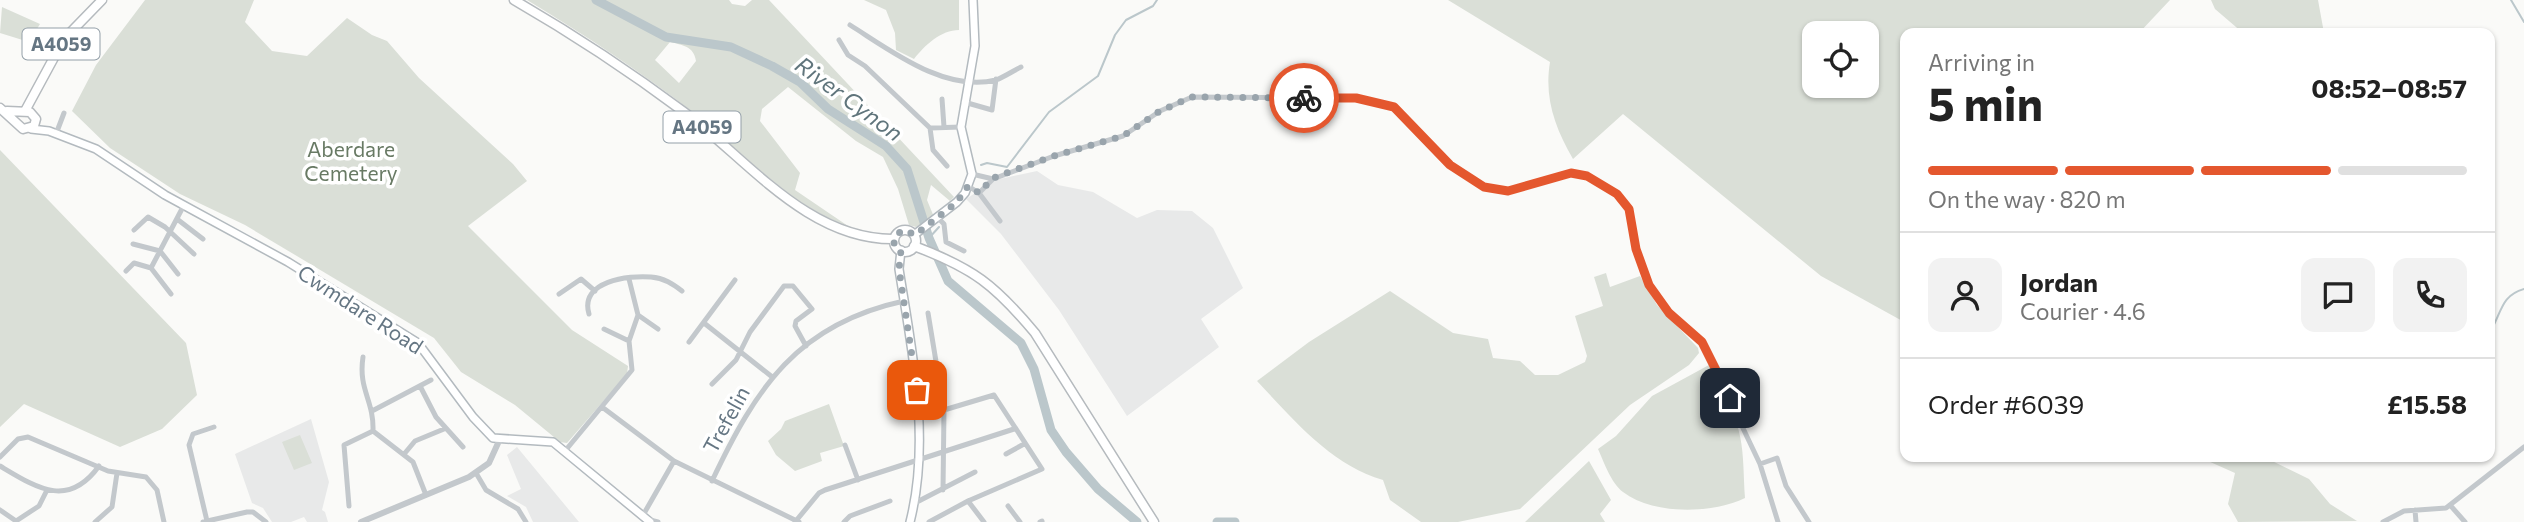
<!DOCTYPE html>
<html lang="en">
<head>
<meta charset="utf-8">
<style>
	:root { --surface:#fff; --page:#f2f2f2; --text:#222; --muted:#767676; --line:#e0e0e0; --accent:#e4572e }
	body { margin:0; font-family:Commissioner,sans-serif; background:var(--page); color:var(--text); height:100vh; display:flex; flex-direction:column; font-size:26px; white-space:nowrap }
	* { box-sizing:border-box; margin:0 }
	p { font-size:23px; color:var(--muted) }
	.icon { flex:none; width:38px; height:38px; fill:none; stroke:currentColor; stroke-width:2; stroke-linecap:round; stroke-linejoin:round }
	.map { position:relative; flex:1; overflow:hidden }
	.side { position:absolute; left:1900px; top:28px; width:595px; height:434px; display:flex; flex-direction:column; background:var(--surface); border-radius:14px; box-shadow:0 2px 5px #0004 }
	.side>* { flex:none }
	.fabs { position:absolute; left:1802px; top:21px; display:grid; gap:14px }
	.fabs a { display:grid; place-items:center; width:77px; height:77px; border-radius:14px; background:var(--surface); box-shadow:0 2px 5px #0004; font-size:35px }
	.pin { position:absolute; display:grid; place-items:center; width:60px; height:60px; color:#fff; margin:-30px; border-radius:14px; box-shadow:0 4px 10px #0006 }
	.courier { position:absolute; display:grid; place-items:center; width:70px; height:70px; margin:-35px; border:5px solid #e4572e; border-radius:50%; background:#fff; color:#222; box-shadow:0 2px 9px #0007 }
	.head em { font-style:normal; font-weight:700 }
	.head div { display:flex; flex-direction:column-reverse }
	.head { display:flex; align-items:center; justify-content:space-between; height:119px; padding:0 28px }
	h1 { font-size:46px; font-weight:700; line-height:52px }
	.bar { display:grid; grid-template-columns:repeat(4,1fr); gap:10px 7px; align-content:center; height:84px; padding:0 28px }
	.bar i { height:9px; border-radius:5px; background:var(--line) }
	.bar .selected { background:var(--accent) }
	.bar p { grid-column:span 4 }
	.line { display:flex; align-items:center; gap:18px; padding:0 28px; border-top:2px solid var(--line) }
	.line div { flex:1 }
	.round { display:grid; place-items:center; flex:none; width:74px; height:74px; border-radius:14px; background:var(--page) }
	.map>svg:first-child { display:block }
	.built { fill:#e8e9e9 }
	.green { fill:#dadfd7; fill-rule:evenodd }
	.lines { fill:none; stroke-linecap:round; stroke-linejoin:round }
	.stream { stroke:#bbc7cb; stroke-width:2 }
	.river { stroke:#bbc7cb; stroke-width:9 }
	.secondary-casing { stroke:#b3babf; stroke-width:10 }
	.primary-casing { stroke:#b5babe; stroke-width:11 }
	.minor { stroke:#c3c8cc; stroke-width:5 }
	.tertiary { stroke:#c3c8cc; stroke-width:6 }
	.secondary { stroke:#fff; stroke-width:7 }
	.primary { stroke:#fff; stroke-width:8 }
	.done { stroke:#99a4ac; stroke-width:7; stroke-dasharray:0 12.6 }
	.route { stroke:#e4572e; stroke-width:9 }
	.labels { text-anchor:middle; stroke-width:7; stroke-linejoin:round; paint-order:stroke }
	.shield { fill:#fff; stroke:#939fa8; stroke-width:2 }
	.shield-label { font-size:19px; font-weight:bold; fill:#657683 }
	.park-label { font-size:21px; fill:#687a64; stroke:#fff }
	.street-label { font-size:21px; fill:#657683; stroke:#fff }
	.water-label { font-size:23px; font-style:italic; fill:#60757c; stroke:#fff }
</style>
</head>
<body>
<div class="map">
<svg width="2524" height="522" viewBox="0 0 2524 522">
	<rect width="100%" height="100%" fill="#fafaf8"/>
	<path class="built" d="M1037 171 1058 185 1093 192 1137 218 1157 210 1192 211 1213 228 1243 288 1201 319 1219 347 1127 416 1059 310 1001 234 966 199 995 180Z
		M311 419 329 482 322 510 325 512 328 522H307L304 517 291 522H272L263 508 252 503 235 454Z
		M517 447 579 522H533L526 507 507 496 521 489 507 455Z"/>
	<path class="green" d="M145 0H254L245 22 272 51 307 56 347 18 372 35 387 41 419 78 513 164 527 181 468 226 572 330 628 366 627 374 567 443 560 442 515 405 461 372 434 338 245 225 180 194 110 148 72 111 96 65Z
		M527 0H729L732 4 745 6 752 0H769L954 197 950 201 931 185 927 200 934 217 916 227 909 225 898 189 883 157 856 141 788 87 762 109 760 121 800 173 795 190 848 226C787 205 744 152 694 113 641 72 585 35 527 0ZM670 42C682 45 694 46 696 61L679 83 655 60Z
		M864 0H959V30C941 30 925 45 914 59L896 50 895 33 886 10Z
		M1448 0H2170L2139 33H1906V323L1821 276 1623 114 1573 159C1555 128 1544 98 1550 62ZM1815 33H1867V86H1815Z
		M2211 0H2318L2324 33H2243L2215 9Z
		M2 7 40 24 29 42 0 33Z
		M0 150 186 343 197 395 162 429 120 447 24 404 0 427Z
		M1606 273 1610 287 1640 276 1657 305 1698 348 1699 353 1689 365 1630 405 1520 509 1458 522H1421L1390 500 1383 480C1331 465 1293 419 1257 381L1309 342 1390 291 1453 333 1488 339 1493 358 1520 361 1535 375H1558L1585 362 1587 356 1575 316 1603 306 1594 277Z
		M1709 365 1717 376 1710 384C1747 418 1742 453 1745 498 1712 514 1653 515 1623 492 1611 483 1604 462 1598 449L1616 436 1652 396Z
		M829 404 844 446 820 453 822 461 795 471 776 455 768 441 781 429 785 421Z
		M300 435 312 463 294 470 282 442Z
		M2199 457H2264L2309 479 2330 504 2357 521 2238 522 2228 504 2235 473Z
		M1589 461 1611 500 1600 514 1605 522H1525Z"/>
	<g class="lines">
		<path class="stream" d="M2511 0 2524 22
			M981 165 987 163 1007 167 1049 112 1098 76 1115 35 1126 20 1153 6 1157 0
			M929 238 939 227
			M2490 332C2502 313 2500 296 2524 289"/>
		<path class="river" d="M596 0 666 37 731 47 772 66 800 82 828 109 886 146 907 169 929 238 948 281 1021 343 1034 369 1051 430 1066 452 1098 489 1137 522
			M1217 522H1235"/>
		<g class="secondary-casing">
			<path id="secondary" d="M31 129 49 131 96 149 165 195 288 262 418 343 473 417 493 438 553 442 650 522
				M914 235 957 202 965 193 972 174 961 127 975 46 973 0
				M901 250 899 269C912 351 931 439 910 522"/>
		</g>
		<g class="primary-casing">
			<path id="primary" d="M514 0C573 34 629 71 684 112 747 159 808 240 894 239
				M0 108 23 129 34 126 36 119 30 112 7 111
				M25 111 64 39 102 0
				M894 241a11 11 0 1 1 22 0a11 11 0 1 1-22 0Z
				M914 246C973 268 995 285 1035 333L1154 522"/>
		</g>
		<path class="minor" d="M850 25C890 50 945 93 996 80 1004 77 1013 71 1021 67
			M839 40 848 55 865 66 930 128 933 150 947 166
			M942 99 944 127
			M964 102 992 110 996 79
			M930 128 961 127
			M56 134 64 113
			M972 174 993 179 1054 156 1123 136 1160 111 1192 97 1356 98 1394 108 1450 165 1484 187 1508 191 1571 173 1587 176 1617 194 1629 209 1636 249 1649 285 1669 313 1702 342 1760 464 1778 522
			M968 186 979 193 993 179
			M979 193 1000 221
			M938 218 944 224 946 242 964 251
			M177 219 203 239
			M134 230 148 217 165 227 194 254
			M133 244 160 251 178 274
			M151 268 184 205
			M126 271 134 263 151 268 171 294
			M559 294 581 279 595 291
			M928 313 944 410 943 490
			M589 314C579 281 629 275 651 277 664 278 673 284 682 291
			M638 315 658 329
			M704 323 771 376
			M604 329 629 341
			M689 342 735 280
			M363 357C358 390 374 400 373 431
			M712 384 736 360 750 332 784 286H793L812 309 796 321 795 326 806 346
			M420 386 436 417 463 447
			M602 407 674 461 799 522
			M372 411 431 380
			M373 431 413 462 426 495
			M845 445 858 480
			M565 451 632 370 629 341 638 315 629 279
			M405 453 415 441 444 429
			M1006 454 1024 444
			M0 457 18 439 28 437 108 471 146 477 157 490 164 522
			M1760 464 1777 458 1786 486 1809 522
			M0 466C37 488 68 509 99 466
			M476 473 486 490 518 509 526 522
			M712 481C756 388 797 324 904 301
			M968 501 984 522
			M913 504 975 472
			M2450 505 2465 522
			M349 506 344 445 373 431
			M1008 506 1020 522
			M0 510 16 521 39 506 47 490
			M2415 510 2416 522
			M642 517 674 461
			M646 519 658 522
			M207 521 189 445 193 434 214 427
			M95 522 112 507 117 473
			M203 522 247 512H253L266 522
			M795 522 819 493 825 490 1014 429
			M844 522 850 516 890 501
			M929 522 968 501 1042 469 994 395 944 410
			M1040 522 1042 521
			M2383 522 2404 511 2446 508 2524 447"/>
		<path class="tertiary" d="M361 522 469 477 489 463 499 441"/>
		<use href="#secondary" class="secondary"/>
		<use href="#primary" class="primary"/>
	</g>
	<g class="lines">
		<path class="done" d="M917 390 899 269 901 250 894 243 898 233 906 230 914 235 920 231 957 202 968 186 979 193 993 178 1054 156 1123 136 1160 111 1192 97 1304 98"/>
		<path class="route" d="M1304 98H1356L1394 107 1450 165 1484 187 1508 191 1571 173 1587 176 1617 194 1629 209 1636 249 1649 285 1669 313 1702 342 1730 398"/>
	</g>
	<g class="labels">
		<g class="shield">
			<rect x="22.5" y="28.5" width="77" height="31" rx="5"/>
			<rect x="663.5" y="111.5" width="77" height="31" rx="5"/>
		</g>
		<g class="shield-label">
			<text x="61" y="51">A4059</text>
			<text x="702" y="134">A4059</text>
		</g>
		<g class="park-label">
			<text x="351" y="157">Aberdare<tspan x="351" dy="24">Cemetery</tspan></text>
		</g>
		<g class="street-label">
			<text transform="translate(360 310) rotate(33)" y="7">Cwmdare Road</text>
			<text transform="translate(727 420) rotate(-61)" y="7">Trefelin</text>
		</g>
		<g class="water-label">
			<text transform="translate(849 99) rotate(36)" y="8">River Cynon</text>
		</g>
	</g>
</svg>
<div class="fabs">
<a><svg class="icon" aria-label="locate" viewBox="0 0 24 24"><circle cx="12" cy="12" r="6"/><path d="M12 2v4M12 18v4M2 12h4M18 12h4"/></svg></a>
</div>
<div class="pin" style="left:917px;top:390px;background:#ea580c"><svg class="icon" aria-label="bag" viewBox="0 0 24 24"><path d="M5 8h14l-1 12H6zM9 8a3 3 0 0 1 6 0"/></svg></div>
<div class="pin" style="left:1730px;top:398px;background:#1f2937"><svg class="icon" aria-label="home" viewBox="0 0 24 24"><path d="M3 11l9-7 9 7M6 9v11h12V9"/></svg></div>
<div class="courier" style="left:1304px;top:98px"><svg class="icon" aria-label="bike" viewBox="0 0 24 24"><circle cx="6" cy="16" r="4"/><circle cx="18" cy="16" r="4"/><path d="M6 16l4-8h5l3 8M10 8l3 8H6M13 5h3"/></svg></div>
<section class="side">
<div class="head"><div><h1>5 min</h1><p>Arriving in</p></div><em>08:52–08:57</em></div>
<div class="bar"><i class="selected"></i><i class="selected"></i><i class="selected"></i><i></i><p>On the way · 820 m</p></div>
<div class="line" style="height:126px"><a class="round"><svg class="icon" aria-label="person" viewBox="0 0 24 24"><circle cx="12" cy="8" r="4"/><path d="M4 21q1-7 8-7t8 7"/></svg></a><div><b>Jordan</b><p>Courier · 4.6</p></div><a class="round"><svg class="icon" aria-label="chat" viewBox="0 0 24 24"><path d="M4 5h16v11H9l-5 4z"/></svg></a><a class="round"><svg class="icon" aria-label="phone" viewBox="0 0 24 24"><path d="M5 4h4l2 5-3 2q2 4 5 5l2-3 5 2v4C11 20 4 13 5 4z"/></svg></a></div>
<div class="line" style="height:91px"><div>Order #6039</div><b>£15.58</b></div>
</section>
</div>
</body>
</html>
